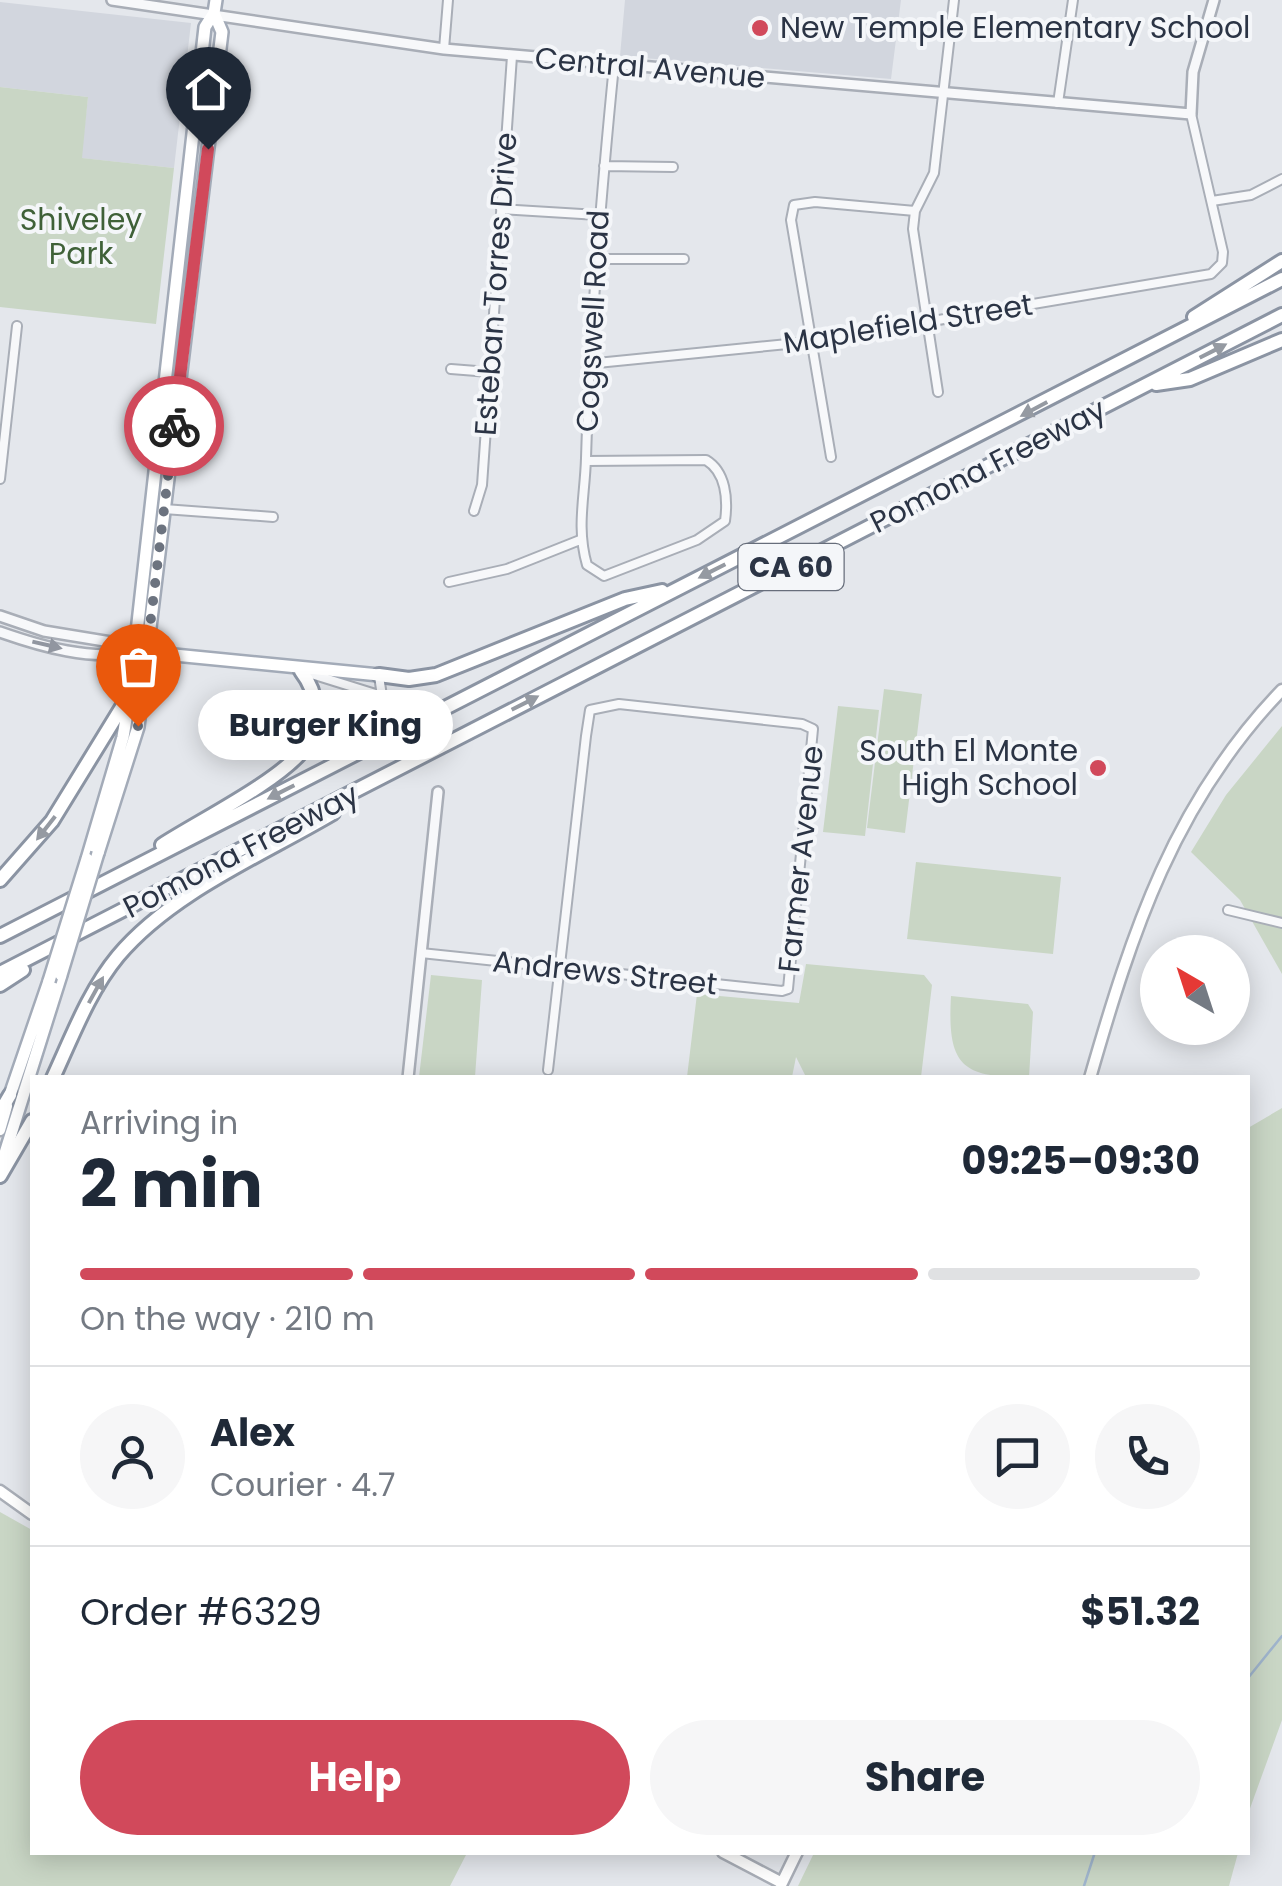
<!DOCTYPE html>
<html lang="en">
<head>
<meta charset="utf-8">
<style>
	:root { --surface:#fff; --page:#f6f6f7; --text:#1f2937; --muted:#747a83; --line:#e0e1e3; --accent:#d1495b }
	body { margin:0; font-family:Poppins,sans-serif; background:var(--page); color:var(--text); height:100vh; display:flex; flex-direction:column; font-size:38px; white-space:nowrap }
	* { box-sizing:border-box; margin:0 }
	p { font-size:32px; color:var(--muted) }
	.icon { flex:none; width:55px; height:55px; fill:none; stroke:currentColor; stroke-width:2; stroke-linecap:round; stroke-linejoin:round }
	.map { position:relative; flex:1; overflow:hidden }
	.drawer { position:absolute; left:30px; top:1075px; width:1220px; height:780px; display:flex; flex-direction:column; background:var(--surface); border-radius:0px; box-shadow:0 5px 25px #0003 }
	.drawer>* { flex:none }
	.needle { width:65px; rotate:321deg }
	.controls { position:absolute; left:1140px; top:935px; display:grid; gap:20px }
	.controls a { display:grid; place-items:center; width:110px; height:110px; border-radius:50%; background:var(--surface); box-shadow:0 5px 25px #0003; font-size:50px }
	.pin { position:absolute; display:grid; place-items:center; width:85px; height:85px; color:#fff; margin:-102px -42px; border-radius:50% 50% 50% 0; rotate:-45deg; box-shadow:0 0 10px #0007 }
	.pin .icon { rotate:45deg }
	.courier { position:absolute; display:grid; place-items:center; width:100px; height:100px; margin:-50px; border:8px solid #d1495b; border-radius:50%; background:#fff; color:#222; box-shadow:0 2px 12px #0007 }
	.bubble { position:absolute; height:70px; border-radius:35px; background:var(--surface); box-shadow:0 5px 25px #0003; font-size:32px; font-weight:700; line-height:70px; text-align:center }
	.overview em { font-style:normal; font-weight:700 }
	.overview div { display:flex; flex-direction:column-reverse }
	.overview { display:flex; align-items:center; justify-content:space-between; height:170px; padding:0 50px }
	h1 { font-size:65px; font-weight:700; line-height:75px }
	.bar { display:grid; grid-template-columns:repeat(4,1fr); gap:15px 10px; align-content:center; height:120px; padding:0 50px }
	.bar i { height:12px; border-radius:8px; background:var(--line) }
	.bar .active { background:var(--accent) }
	.bar p { grid-column:span 4 }
	.line { display:flex; align-items:center; gap:25px; padding:0 50px; border-top:2px solid var(--line) }
	.line div { flex:1 }
	.round { display:grid; place-items:center; flex:none; width:105px; height:105px; border-radius:52px; background:var(--page) }
	.primary-button { display:flex; gap:20px; margin-top:auto; padding:20px 50px }
	.primary-button a { flex:1; height:115px; border-radius:60px; background:var(--accent); color:#fff; font-size:40px; font-weight:700; line-height:115px; text-align:center }
	.primary-button a+a { background:var(--page); color:var(--text) }
	.map>svg:first-child { display:block }
	.built { fill:#d2d6de }
	.green { fill:#c9d6c5 }
	.lines { fill:none; stroke-linecap:round; stroke-linejoin:round }
	.stream { stroke:#9fb4cc; stroke-width:2.5 }
	.minor-casing { stroke:#a9aeb7; stroke-width:12 }
	.tertiary-casing { stroke:#a9aeb7; stroke-width:14 }
	.secondary-casing { stroke:#a9aeb7; stroke-width:15 }
	.primary-casing { stroke:#a3abb8; stroke-width:16 }
	.motorway-casing { stroke:#8b94a3; stroke-width:18 }
	.minor { stroke:#f7f8fa; stroke-width:8 }
	.tertiary { stroke:#f7f8fa; stroke-width:9 }
	.secondary { stroke:#fff; stroke-width:10 }
	.primary { stroke:#fff; stroke-width:11 }
	.motorway { stroke:#fff; stroke-width:12 }
	.primary-bridge-casing { stroke:#a3abb8; stroke-width:16; stroke-linecap:butt }
	.primary-bridge { stroke:#fff; stroke-width:11 }
	.oneway { fill:#959aa2 }
	.oneway2 { fill:#9196a0 }
	.done { stroke:#6c737f; stroke-width:10; stroke-dasharray:0 18 }
	.route { stroke:#d1495b; stroke-width:12 }
	.poi-dot { fill:#d1495b; stroke:#f4f6f9; stroke-width:4 }
	.labels { text-anchor:middle; stroke-width:8; stroke-linejoin:round; paint-order:stroke }
	.shield { fill:#f4f6f9; stroke:#676e7b; stroke-width:2.5 }
	.shield-label { font-size:28px; font-weight:bold; fill:#2b3445 }
	.poi-label { font-size:30px; fill:#2b3445; stroke:#f4f6f9; text-anchor:start }
	.street-label { font-size:30px; fill:#2b3445; stroke:#f4f6f9 }
	.park-label { font-size:30px; fill:#3f6138; stroke:#f4f6f9 }
</style>
</head>
<body>
<div class="map">
<svg width="1282" height="1886" viewBox="0 0 1282 1886">
	<rect width="100%" height="100%" fill="#e4e7ec"/>
	<path class="built" d="M625 0H901L891 79 620 56Z
		M0 2 191 23 174 168 81 158 88 97 0 87Z"/>
	<path class="green" d="M0 87 88 97 82 158 174 168 156 324 0 307Z
		M884 689 922 694 905 833 867 828Z
		M838 706 879 710 865 836 823 832Z
		M1282 726V974L1240 900 1191 852 1226 795Z
		M916 862 1061 877 1053 954 907 939Z
		M806 964 924 975 932 985 921 1077H806L796 1057 792 1077H687L697 994 799 1003Z
		M431 975 482 980 475 1077H419Z
		M951 996 1028 1004 1033 1012 1029 1077C962 1078 947 1066 951 996Z
		M1282 1108V1720L1248 1814V1128Z
		M0 1512 32 1530V1852L467 1853 450 1886H0Z
		M814 1853V1852L1238 1853 1229 1886H798Z"/>
	<g class="lines">
		<path class="stream" d="M1248 1678 1282 1636
			M1084 1886 1095 1852"/>
		<g class="minor-casing">
			<path id="minor" d="M444 49 448 0
				M1058 103 1073 0
				M604 166 673 167
				M1212 201 1251 195 1282 179
				M501 209 598 215
				M597 259H684
				M587 364 808 342 1211 274 1222 263 1223 252 1191 114
				M451 369 489 372
				M938 392 913 229 915 211 934 173 954 0
				M831 457 791 220 794 205 815 202 915 211
				M586 461 706 460C726 472 728 499 725 521L697 540 604 576 587 565C576 527 585 496 586 458 590 326 601 196 614 65
				M0 479 17 326
				M164 509 273 517
				M474 511 482 485 512 56
				M449 582 507 569 580 540
				M305 672 382 696 379 676
				M1228 910 1282 923
				M421 953 782 991 788 989 813 729 802 724 619 704 590 710 586 736 548 1070"/>
		</g>
		<g class="tertiary-casing">
			<path id="tertiary" d="M112 0 444 49 1191 114 1193 72 1214 0
				M0 616 44 631 123 644 135 651
				M0 632C40 646 93 662 135 651
				M408 1078 438 792"/>
		</g>
		<g class="secondary-casing">
			<path id="secondary" d="M1090 1078C1132 932 1174 802 1282 690
				M0 1130 7 1106
				M0 1491 32 1514
				M723 1852 782 1883
				M781 1885 797 1852"/>
		</g>
		<g class="primary-casing">
			<path id="primary" d="M144 652 379 675
				M98 853 138 727 222 32 214 13
				M87 859 123 737 130 694 205 27 214 13 216 0
				M10 1095 49 981
				M0 1169 61 975"/>
		</g>
		<g class="motorway-casing">
			<path id="motorway" d="M1194 317 1282 261
				M1156 384 1190 379 1282 340
				M379 675 409 679 436 675 625 599 662 591
				M162 845C199 821 278 782 304 749 323 725 318 693 301 671
				M0 880 52 821 130 694
				M0 936 1282 279
				M0 973 1282 315
				M0 985 23 970
				M53 1078C72 1037 89 991 118 956 172 892 262 855 333 813
				M0 1112 10 1095
				M0 1176 32 1121"/>
		</g>
		<use href="#minor" class="minor"/>
		<use href="#tertiary" class="tertiary"/>
		<use href="#secondary" class="secondary"/>
		<use href="#primary" class="primary"/>
		<use href="#motorway" class="motorway"/>
		<g class="primary-bridge-casing">
			<path id="primary-bridge" d="M61 975 98 853
				M49 981 87 859"/>
		</g>
		<use href="#primary-bridge" class="primary-bridge"/>
	</g>
	<defs><path id="oneway-solid" d="M-6-.8H1V-3.2L6.5 0L1 3.2V.8H-6Z" transform="scale(2.5)"/></defs>
	<g class="oneway">
		<use href="#oneway-solid" transform="translate(1213 351) rotate(-27)"/>
		<use href="#oneway-solid" transform="translate(1034 409) rotate(152)"/>
		<use href="#oneway-solid" transform="translate(712 571) rotate(153)"/>
		<use href="#oneway-solid" transform="translate(525 703) rotate(-27)"/>
		<use href="#oneway-solid" transform="translate(281 792) rotate(153)"/>
		<use href="#oneway-solid" transform="translate(46 828) rotate(128)"/>
		<use href="#oneway-solid" transform="translate(96 990) rotate(-61)"/>
	</g>
	<use class="oneway2" href="#oneway-solid" transform="translate(47 645) rotate(13)"/>
	<g class="lines">
		<path class="done" d="M138 726 174 426"/>
		<path class="route" d="M174 426 208 149"/>
	</g>
	<g class="poi-dot">
		<circle cx="760" cy="28" r="10"/>
		<circle cx="1098" cy="768" r="10"/>
	</g>
	<g class="labels">
		<rect class="shield" x="738.5" y="544" width="105" height="46" rx="8"/>
		<g class="shield-label">
			<text x="791" y="577">CA 60</text>
		</g>
		<g class="poi-label">
			<text x="780" y="38">New Temple Elementary School</text>
			<text x="1078" y="761" text-anchor="end">South El Monte<tspan x="1078" dy="34">High School</tspan></text>
		</g>
		<g class="street-label">
			<text transform="translate(650 68) rotate(5)" y="10">Central Avenue</text>
			<text transform="translate(496 284) rotate(-86)" y="10">Esteban Torres Drive</text>
			<text transform="translate(593 321) rotate(-87)" y="10">Cogswell Road</text>
			<text transform="translate(908 324) rotate(-9)" y="10">Maplefield Street</text>
			<text transform="translate(988 466) rotate(-27)" y="10">Pomona Freeway</text>
			<text transform="translate(241 851) rotate(-27)" y="10">Pomona Freeway</text>
			<text transform="translate(801 859) rotate(-84)" y="10">Farmer Avenue</text>
			<text transform="translate(605 973) rotate(6)" y="10">Andrews Street</text>
		</g>
		<g class="park-label">
			<text x="81" y="230">Shiveley<tspan x="81" dy="34">Park</tspan></text>
		</g>
	</g>
</svg>
<div class="controls">
<a><svg class="needle" viewBox="-14 -14 28 28"><path d="M0-13l5 13h-10z" fill="#e53935"/><path d="M0 13l5-13h-10z" fill="#747a83"/></svg></a>
</div>
<div class="pin" style="left:138px;top:726px;background:#ea580c"><svg class="icon" aria-label="bag" viewBox="0 0 24 24"><path d="M5 8h14l-1 12H6zM9 8a3 3 0 0 1 6 0"/></svg></div>
<div class="pin" style="left:208px;top:149px;background:#1f2937"><svg class="icon" aria-label="home" viewBox="0 0 24 24"><path d="M3 11l9-7 9 7M6 9v11h12V9"/></svg></div>
<div class="courier" style="left:174px;top:426px"><svg class="icon" aria-label="bike" viewBox="0 0 24 24"><circle cx="6" cy="16" r="4"/><circle cx="18" cy="16" r="4"/><path d="M6 16l4-8h5l3 8M10 8l3 8H6M13 5h3"/></svg></div>
<div class="bubble" style="left:198px;top:690px;width:255px">Burger King</div>
<section class="drawer">
<div class="overview"><div><h1>2 min</h1><p>Arriving in</p></div><em>09:25–09:30</em></div>
<div class="bar"><i class="active"></i><i class="active"></i><i class="active"></i><i></i><p>On the way · 210 m</p></div>
<div class="line" style="height:180px"><a class="round"><svg class="icon" aria-label="person" viewBox="0 0 24 24"><circle cx="12" cy="8" r="4"/><path d="M4 21q1-7 8-7t8 7"/></svg></a><div><b>Alex</b><p>Courier · 4.7</p></div><a class="round"><svg class="icon" aria-label="chat" viewBox="0 0 24 24"><path d="M4 5h16v11H9l-5 4z"/></svg></a><a class="round"><svg class="icon" aria-label="phone" viewBox="0 0 24 24"><path d="M5 4h4l2 5-3 2q2 4 5 5l2-3 5 2v4C11 20 4 13 5 4z"/></svg></a></div>
<div class="line" style="height:130px"><div>Order #6329</div><b>$51.32</b></div>
<div class="primary-button"><a>Help</a><a>Share</a></div>
</section>
</div>
</body>
</html>
